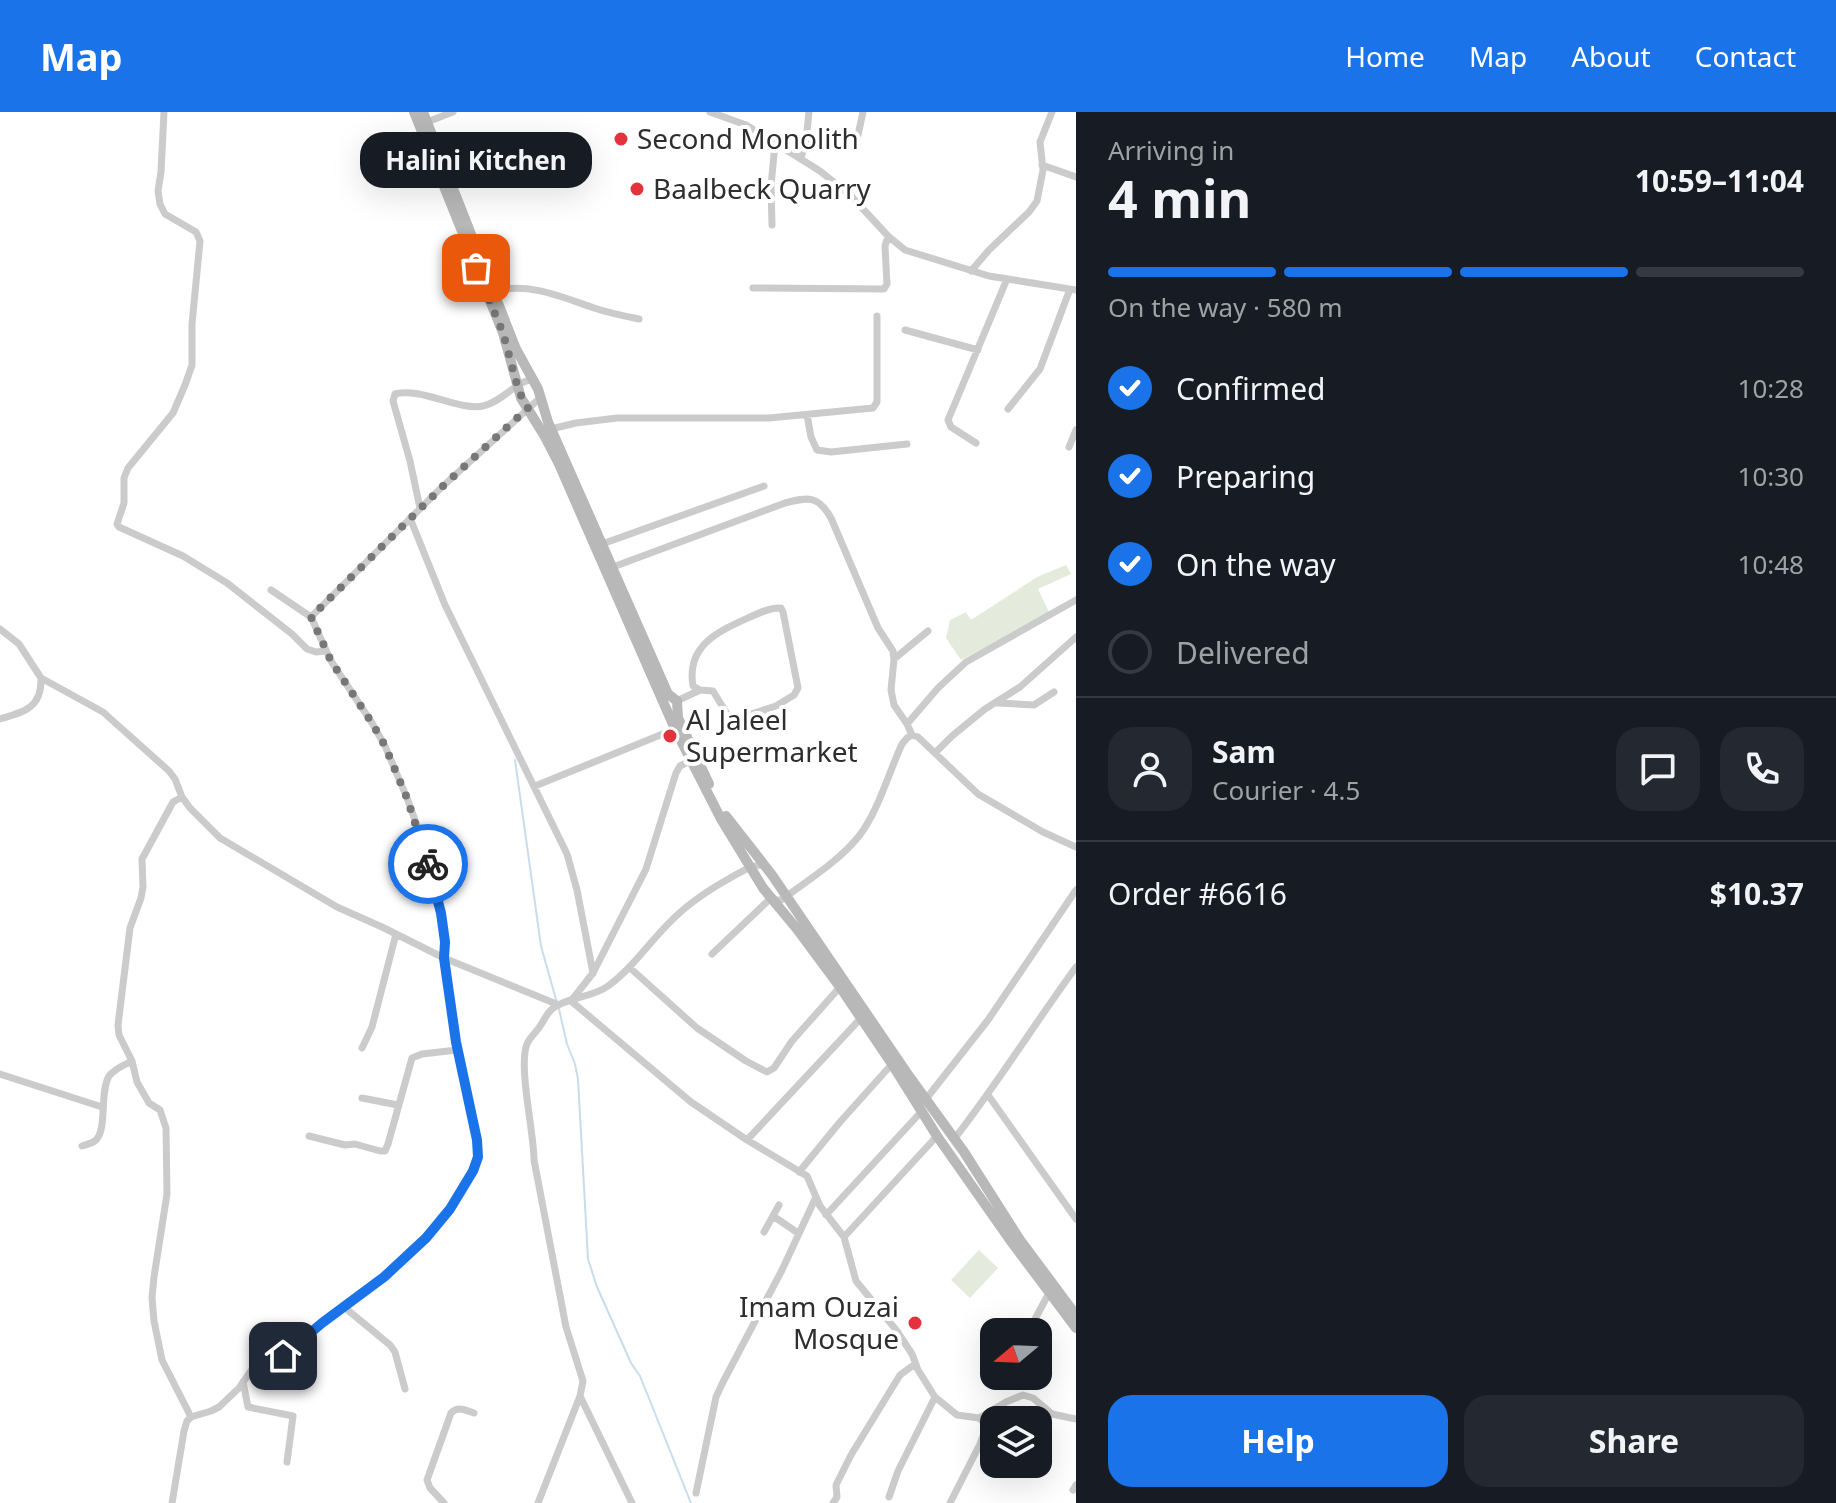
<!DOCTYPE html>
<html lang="en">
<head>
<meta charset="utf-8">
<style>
	:root { --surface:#171b24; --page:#242831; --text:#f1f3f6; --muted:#9ea1a6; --line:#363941; --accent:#1a73e8 }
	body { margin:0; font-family:"Noto Sans",sans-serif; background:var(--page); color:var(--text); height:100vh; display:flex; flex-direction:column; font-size:30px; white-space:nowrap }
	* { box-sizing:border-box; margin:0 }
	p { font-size:26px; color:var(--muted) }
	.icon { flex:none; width:44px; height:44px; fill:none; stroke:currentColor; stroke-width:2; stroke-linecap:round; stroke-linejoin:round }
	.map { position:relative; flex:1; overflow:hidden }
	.panel { display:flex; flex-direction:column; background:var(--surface); width:760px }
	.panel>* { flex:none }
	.needle { width:52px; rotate:251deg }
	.buttons { position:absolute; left:980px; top:1206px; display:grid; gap:16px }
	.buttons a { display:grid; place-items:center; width:72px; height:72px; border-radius:16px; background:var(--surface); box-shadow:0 8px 32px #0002; font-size:40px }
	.pin { position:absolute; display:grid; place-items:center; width:68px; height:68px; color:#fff; margin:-34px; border-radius:16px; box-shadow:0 4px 12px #0006 }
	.courier { position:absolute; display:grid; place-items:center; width:80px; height:80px; margin:-40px; border:6px solid #1a73e8; border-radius:50%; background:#fff; color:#222; box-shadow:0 2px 10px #0007 }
	.bubble { position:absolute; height:56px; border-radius:24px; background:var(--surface); box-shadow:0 8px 32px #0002; font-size:26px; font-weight:700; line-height:56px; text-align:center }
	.overview em { font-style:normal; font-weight:700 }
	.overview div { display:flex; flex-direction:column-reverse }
	.overview { display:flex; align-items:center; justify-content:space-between; height:136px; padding:0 32px }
	h1 { font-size:52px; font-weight:700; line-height:60px }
	.bar { display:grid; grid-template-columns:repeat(4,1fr); gap:12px 8px; align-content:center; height:96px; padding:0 32px }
	.bar i { height:10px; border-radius:6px; background:var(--line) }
	.bar .active { background:var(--accent) }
	.bar p { grid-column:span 4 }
	.line { display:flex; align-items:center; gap:20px; padding:0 32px; border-top:2px solid var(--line) }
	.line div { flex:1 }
	.round { display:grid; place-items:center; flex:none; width:84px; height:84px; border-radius:24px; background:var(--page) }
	ol { padding:0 32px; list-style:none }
	li { display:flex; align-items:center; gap:24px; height:88px }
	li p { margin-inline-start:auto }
	li .icon { padding:8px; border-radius:50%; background:var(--accent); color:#fff; stroke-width:4 }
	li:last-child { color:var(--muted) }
	li i { width:44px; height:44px; border:4px solid var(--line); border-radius:50% }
	.cta { display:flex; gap:16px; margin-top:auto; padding:16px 32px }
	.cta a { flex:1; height:92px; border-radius:24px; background:var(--accent); color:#fff; font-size:32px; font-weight:700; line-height:92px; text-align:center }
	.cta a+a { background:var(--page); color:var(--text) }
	header { display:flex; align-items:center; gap:48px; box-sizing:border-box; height:112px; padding:0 40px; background:var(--accent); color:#fff }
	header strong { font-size:38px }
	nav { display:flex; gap:44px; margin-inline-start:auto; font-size:28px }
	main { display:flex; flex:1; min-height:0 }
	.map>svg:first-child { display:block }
	.green { fill:#e4ebdc }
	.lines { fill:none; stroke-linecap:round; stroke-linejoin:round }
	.stream { stroke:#c8ddeb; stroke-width:2 }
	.street { stroke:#cbcbcb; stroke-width:7 }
	.secondary { stroke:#b8b8b8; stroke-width:10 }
	.done { stroke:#777; stroke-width:8; stroke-dasharray:0 14.4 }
	.route { stroke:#1a73e8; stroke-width:10 }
	.poi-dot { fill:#e3323b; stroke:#fff; stroke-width:3 }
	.labels { text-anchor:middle; stroke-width:8; stroke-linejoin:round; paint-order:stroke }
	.poi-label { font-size:28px; fill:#2e2e2e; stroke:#fff; text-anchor:start }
</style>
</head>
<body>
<header>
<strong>Map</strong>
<nav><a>Home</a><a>Map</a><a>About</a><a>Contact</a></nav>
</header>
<main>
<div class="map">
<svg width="1076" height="1391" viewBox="0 0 1076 1391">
	<rect width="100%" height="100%" fill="#fff"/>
	<path class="green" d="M1066 453 1071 462 1038 477 1050 502 961 548 946 526 950 508 966 500 971 508 1037 465Z
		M979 1138 998 1156 970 1186 951 1168Z"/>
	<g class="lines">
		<path class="stream" d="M515 648 541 834 557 891
			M559 897 567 932 575 952 578 967 588 1147 597 1175 631 1251 640 1264 691 1391"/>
		<path class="street" d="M164 0 161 60 158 79 160 92 165 102 196 120 200 129 192 212V253L185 273 173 301 128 356 124 366V391L117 412 119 415 183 444 227 471 292 522 307 537 316 540 326 539
			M710 0 746 13 820 59 851 84 888 124 905 138 989 164 1076 178
			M427 10 453 0
			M806 29H851L858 23 863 0
			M801 46 806 29 809 0
			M1042 53 1076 65
			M772 113 771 74 775 32
			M971 159 989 138 1029 100 1037 89 1043 58 1040 30 1052 0
			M753 176 884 177 887 172 885 134 888 124
			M494 179C529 170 562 185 594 196 609 201 624 204 639 207
			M905 218 978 238
			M1008 297 1040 257 1070 177
			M807 303 811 325 817 338 831 340 907 332
			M551 317 576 311 617 306H769L873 296 877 290V204
			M976 331 951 315 948 308 1007 167
			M1069 335 1076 318
			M420 396 410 349 393 289 395 282C421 275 459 299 483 294 503 290 516 268 533 268
			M410 406 445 493 567 742 577 778 593 861
			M602 432 764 374
			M613 455 785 391C808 385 818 383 831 406L878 516 893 539 894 547 891 578 894 593 907 612 912 623
			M311 505 443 374 540 286
			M0 517 19 532 41 566 103 600 169 659 175 667 182 685 190 696 220 726 337 795 382 815 444 846 559 893
			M894 547 928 519
			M677 589 700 578 713 579 729 605 736 607 776 594 794 583 798 576 783 500 781 496C770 495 760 501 750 505 719 519 686 533 693 574L700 578
			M998 591 1034 593 1054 580
			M0 607C25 600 42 595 41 566
			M907 612 938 576 966 550 1076 488
			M935 641 952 624 985 597 1020 575 1076 525
			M690 649 680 654 676 661 646 757 593 861 571 889 691 990 747 1028 807 1064 820 1094 844 1125 856 1169 897 1219 912 1242 918 1258 935 1285 957 1303 979 1306 987 1313 980 1332 950 1391
			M535 674 675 617
			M773 788H781L787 784C811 766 840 748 859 724 878 700 889 660 902 632L907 626 912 623 918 625 978 682 1043 720 1076 735
			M712 842 771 786
			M629 855 697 916 746 949 767 960 774 956 792 929 840 875
			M362 936 372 915 396 822
			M0 962 102 995
			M988 983 1076 1107
			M362 986 398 993
			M926 987 988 908 1076 778
			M309 1024 345 1033 355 1032 380 1039H385L388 1032 412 946 422 942 457 938
			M955 1026C998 971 1035 911 1076 855
			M747 1028 861 906
			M82 1034C85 1033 92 1031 95 1029 108 1018 99 981 109 964 114 957 124 953 132 949
			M799 1060 840 1010 892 952
			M826 1103 921 1000
			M773 1104 798 1121
			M764 1120 779 1093
			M844 1125 937 1024
			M344 1195 390 1233 395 1240 405 1277
			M1028 1220 1049 1181
			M243 1270 248 1295 293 1304 287 1350
			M997 1271 999 1264
			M580 1284 632 1391
			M191 1305 211 1299 219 1295 239 1276 255 1253 260 1250 274 1248 290 1240 322 1211 384 1165 405 1147 426 1126 450 1097 473 1059 478 1045 477 1028 456 930 444 846 445 830 441 801 420 722 407 686 385 634 372 611 331 549 311 505 271 478
			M979 1306 1006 1290 1023 1283 1033 1286 1052 1302 1076 1307
			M1073 1378 1076 1373
			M696 1381 716 1285 723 1270 782 1158 816 1085
			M889 1385 898 1359 935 1285
			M172 1391 184 1319 187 1309 191 1305 162 1248 154 1209 152 1186 154 1165 167 1082 166 1016 160 998 149 991 137 970 132 949 119 923 118 913 130 816 141 786 143 775 142 747 173 690 182 685
			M444 1391 430 1376 427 1368 451 1301C458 1294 466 1298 474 1301
			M538 1391 580 1284 583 1269 566 1215 534 1048C534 1020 518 954 527 932 529 927 534 922 538 917 543 911 546 902 552 897 566 885 592 886 608 874 633 856 650 829 672 808 689 791 710 777 732 765 743 759 752 752 765 753
			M833 1391 837 1385 836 1373 851 1343 900 1263 915 1252"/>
		<path class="secondary" d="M414 0 503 221 521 286 544 323 559 352 675 617 721 707 763 776 797 817 840 875 892 952 937 1024 1010 1128 1076 1216
			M423 0 516 237 538 277 548 310 668 582 677 589 678 606 709 672
			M726 704 772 763 909 964 964 1040 1020 1128 1076 1203"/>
	</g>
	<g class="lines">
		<path class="done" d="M428 752 407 686 385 634 372 611 331 549 311 505 443 374 528 296 519 280 503 221 476 156"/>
		<path class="route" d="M283 1244 322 1211 384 1165 426 1126 450 1097 473 1059 478 1045 477 1028 456 930 444 846 445 830 441 801 428 752"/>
	</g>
	<g class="poi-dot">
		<circle cx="621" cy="27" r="8"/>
		<circle cx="637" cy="77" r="8"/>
		<circle cx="670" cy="624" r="8"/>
		<circle cx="915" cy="1211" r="8"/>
	</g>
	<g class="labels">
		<g class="poi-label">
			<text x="637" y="37">Second Monolith</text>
			<text x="653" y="87">Baalbeck Quarry</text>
			<text x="686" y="618">Al Jaleel<tspan x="686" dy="32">Supermarket</tspan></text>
			<text x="899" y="1205" text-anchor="end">Imam Ouzai<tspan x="899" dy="32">Mosque</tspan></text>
		</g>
	</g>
</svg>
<div class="buttons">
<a><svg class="needle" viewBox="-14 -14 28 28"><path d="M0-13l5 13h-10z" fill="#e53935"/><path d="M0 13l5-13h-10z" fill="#9ea1a6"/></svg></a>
<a><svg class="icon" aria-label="layers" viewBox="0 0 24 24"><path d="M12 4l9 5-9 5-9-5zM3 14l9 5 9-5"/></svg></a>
</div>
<div class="pin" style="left:476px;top:156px;background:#ea580c"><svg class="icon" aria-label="bag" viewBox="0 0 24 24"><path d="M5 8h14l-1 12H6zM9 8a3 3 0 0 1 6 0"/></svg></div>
<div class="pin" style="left:283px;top:1244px;background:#1f2937"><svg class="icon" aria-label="home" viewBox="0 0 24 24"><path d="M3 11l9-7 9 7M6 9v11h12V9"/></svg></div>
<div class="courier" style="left:428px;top:752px"><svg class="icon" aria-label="bike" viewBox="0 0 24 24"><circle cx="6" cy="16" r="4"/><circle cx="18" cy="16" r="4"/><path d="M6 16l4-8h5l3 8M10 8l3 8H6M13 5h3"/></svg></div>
<div class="bubble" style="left:360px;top:20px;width:232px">Halini Kitchen</div>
</div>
<section class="panel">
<div class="overview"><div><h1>4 min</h1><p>Arriving in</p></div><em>10:59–11:04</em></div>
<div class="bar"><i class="active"></i><i class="active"></i><i class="active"></i><i></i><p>On the way · 580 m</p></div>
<ol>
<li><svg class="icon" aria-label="check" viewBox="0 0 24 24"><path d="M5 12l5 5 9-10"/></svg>Confirmed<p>10:28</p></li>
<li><svg class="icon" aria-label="check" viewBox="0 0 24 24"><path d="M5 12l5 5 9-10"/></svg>Preparing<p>10:30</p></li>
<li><svg class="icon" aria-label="check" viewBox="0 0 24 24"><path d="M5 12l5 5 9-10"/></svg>On the way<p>10:48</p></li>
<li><i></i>Delivered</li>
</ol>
<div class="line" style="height:144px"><a class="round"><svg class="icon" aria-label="person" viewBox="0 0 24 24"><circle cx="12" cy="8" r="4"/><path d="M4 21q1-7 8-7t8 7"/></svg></a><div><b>Sam</b><p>Courier · 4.5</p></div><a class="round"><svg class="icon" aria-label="chat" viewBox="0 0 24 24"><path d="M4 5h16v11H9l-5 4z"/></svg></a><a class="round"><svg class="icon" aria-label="phone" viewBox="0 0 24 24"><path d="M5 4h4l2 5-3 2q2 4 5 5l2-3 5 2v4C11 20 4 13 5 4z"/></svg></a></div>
<div class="line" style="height:104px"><div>Order #6616</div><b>$10.37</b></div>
<div class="cta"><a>Help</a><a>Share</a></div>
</section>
</main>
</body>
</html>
